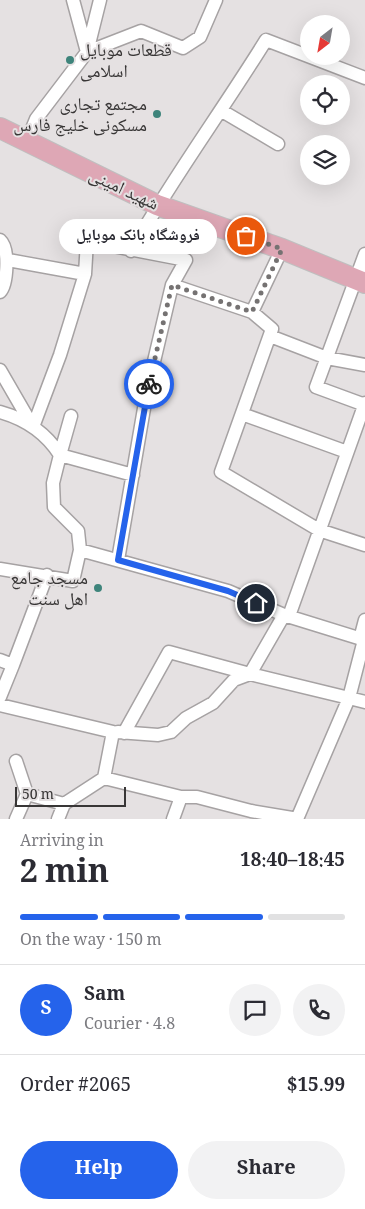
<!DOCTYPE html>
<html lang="en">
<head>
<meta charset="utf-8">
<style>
	:root { --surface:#fff; --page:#f2f2f3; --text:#2b2b33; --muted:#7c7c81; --line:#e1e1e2; --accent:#2563eb }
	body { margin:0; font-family:Georgia,"Noto Naskh Arabic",serif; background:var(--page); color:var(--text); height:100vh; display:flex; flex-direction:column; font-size:19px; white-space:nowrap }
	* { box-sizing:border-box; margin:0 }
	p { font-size:16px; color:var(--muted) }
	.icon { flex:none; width:28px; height:28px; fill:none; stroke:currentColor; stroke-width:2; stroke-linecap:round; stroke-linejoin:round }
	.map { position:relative; height:819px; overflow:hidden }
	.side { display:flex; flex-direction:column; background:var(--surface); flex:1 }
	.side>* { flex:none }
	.needle { width:32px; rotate:211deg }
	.controls { position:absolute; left:300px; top:15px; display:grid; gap:10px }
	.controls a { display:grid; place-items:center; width:50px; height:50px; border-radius:50%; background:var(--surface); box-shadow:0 5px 20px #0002; font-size:25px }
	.scale { position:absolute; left:15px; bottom:12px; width:111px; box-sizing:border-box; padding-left:5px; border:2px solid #383636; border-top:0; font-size:14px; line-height:18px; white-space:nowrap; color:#383636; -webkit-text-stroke:4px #e5e1e2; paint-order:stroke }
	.pin { position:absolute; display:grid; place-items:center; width:42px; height:42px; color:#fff; margin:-21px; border:2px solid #fff; border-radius:50%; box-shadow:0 1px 5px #0007 }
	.courier { position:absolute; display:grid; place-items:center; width:50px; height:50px; margin:-25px; border:4px solid #2563eb; border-radius:50%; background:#fff; color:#222; box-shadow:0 1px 6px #0007 }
	.bubble { position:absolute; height:35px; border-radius:18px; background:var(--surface); box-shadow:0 5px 20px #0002; font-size:16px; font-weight:700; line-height:35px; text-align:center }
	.headline em { font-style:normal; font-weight:700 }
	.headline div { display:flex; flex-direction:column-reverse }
	.headline { display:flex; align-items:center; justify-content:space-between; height:85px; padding:0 20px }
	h1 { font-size:32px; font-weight:700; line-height:38px }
	.bar { display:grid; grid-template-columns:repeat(4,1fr); gap:8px 5px; align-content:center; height:60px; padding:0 20px }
	.bar i { height:6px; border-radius:4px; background:var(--line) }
	.bar .on { background:var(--accent) }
	.bar p { grid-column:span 4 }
	.line { display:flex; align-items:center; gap:12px; padding:0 20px; border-top:1px solid var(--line) }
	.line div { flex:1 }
	.round { display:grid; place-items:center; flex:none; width:52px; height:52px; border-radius:26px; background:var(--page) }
	.cta { display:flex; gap:10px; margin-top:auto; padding:10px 20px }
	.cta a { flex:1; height:58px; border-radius:30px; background:var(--accent); color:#fff; font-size:20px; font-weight:700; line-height:58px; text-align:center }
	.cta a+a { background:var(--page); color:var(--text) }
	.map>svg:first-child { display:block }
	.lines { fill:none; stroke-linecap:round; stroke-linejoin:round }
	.minor-casing { stroke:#a6a2a3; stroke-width:15 }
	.primary-casing { stroke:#bfbfbf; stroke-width:22 }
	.minor { stroke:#fff; stroke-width:12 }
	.primary { stroke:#dea7b5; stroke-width:20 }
	.done { stroke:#757272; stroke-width:5; stroke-dasharray:0 9 }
	.route { stroke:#2563eb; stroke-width:6 }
	.poi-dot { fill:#3e847b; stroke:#e5e1e2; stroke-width:2 }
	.labels { text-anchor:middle; stroke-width:4; stroke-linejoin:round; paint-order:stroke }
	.poi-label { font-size:18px; fill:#383636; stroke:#e5e1e2; text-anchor:end }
	.street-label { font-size:18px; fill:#383636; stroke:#e5e1e2 }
</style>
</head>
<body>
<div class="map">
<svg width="365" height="819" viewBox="0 0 365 819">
	<rect width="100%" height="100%" fill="#e5e1e2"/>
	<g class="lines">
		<g class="minor-casing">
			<path id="minor" d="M73 0 87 52 100 0
				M222 111 278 144
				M27 141 36 119 87 52 141 31 183 48 200 37 216 0
				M0 240C10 249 7 285 0 292
				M131 251C172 179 222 111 266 40L365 78
				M365 254 316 387 365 405
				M8 260 85 274 87 241 186 260 172 285 147 391 118 560
				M172 285 252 312 272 329 221 472 319 530 365 545
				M252 312 282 249
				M270 336 327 358 365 365
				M0 370 33 427
				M0 412C25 419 46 433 60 455
				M242 414 347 452
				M33 427 60 355 85 274
				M60 455 71 416
				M80 550 78 531 54 507 53 483 60 455 133 475
				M0 569 73 581 80 550 228 591 284 615 365 640
				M284 615 250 674 349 698 297 819
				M289 616 365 403
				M360 639 365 620
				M364 640 349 698 365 702
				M0 660 13 665 0 697
				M13 665 47 575
				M0 705 113 732 104 778 64 804 27 794 16 819
				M118 732 158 735 171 732 186 718 213 703 234 680 250 674
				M124 733 169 652 250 674
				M16 761 27 794
				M104 778 181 797H197L251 811 298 819
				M58 819 64 804
				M173 819 181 797"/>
		</g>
		<g class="primary-casing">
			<path id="primary" d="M0 128 157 205 282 249 365 283"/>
		</g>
		<use href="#minor" class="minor"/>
		<use href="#primary" class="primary"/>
	</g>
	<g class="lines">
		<path class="done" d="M149 384 172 285 252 312 282 249 246 236"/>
		<path class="route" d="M149 384 118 560 228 591 256 603"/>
	</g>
	<g class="poi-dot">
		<circle cx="70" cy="60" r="5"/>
		<circle cx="157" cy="114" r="5"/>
		<circle cx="98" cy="588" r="5"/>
	</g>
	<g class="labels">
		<g class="poi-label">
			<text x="80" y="56" text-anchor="start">قطعات موبایل<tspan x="80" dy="21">اسلامی</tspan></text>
			<text x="147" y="110">مجتمع تجاری<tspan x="147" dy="21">مسکونی خلیج فارس</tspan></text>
			<text x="88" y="584">مسجد جامع<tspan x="88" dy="21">اهل سنت</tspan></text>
		</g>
		<g class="street-label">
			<text transform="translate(124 189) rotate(25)" y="6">شهید امینی</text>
		</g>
	</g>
</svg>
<div class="controls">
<a><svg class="needle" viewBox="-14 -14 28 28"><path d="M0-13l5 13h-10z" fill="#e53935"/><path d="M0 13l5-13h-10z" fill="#7c7c81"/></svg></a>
<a><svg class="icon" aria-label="locate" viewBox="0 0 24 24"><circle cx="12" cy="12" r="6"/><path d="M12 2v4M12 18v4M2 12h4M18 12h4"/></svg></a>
<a><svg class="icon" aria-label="layers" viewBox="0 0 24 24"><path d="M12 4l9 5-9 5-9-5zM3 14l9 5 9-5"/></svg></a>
</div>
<div class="scale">50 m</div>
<div class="pin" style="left:246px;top:236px;background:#ea580c"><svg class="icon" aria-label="bag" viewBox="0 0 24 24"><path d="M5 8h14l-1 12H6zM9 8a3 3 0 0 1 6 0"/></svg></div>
<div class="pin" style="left:256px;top:603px;background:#1f2937"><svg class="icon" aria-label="home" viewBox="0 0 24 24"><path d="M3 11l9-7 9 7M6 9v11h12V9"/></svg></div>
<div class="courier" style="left:149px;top:384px"><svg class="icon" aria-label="bike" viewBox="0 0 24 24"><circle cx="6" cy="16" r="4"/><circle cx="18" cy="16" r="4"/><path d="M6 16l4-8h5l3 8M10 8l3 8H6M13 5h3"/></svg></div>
<div class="bubble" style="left:59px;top:219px;width:158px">فروشگاه بانک موبایل</div>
</div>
<section class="side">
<div class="headline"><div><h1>2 min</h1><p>Arriving in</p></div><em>18:40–18:45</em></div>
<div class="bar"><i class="on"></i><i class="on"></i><i class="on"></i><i></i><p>On the way · 150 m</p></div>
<div class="line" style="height:90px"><b class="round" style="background:var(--accent);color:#fff">S</b><div><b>Sam</b><p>Courier · 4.8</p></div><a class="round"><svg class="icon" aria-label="chat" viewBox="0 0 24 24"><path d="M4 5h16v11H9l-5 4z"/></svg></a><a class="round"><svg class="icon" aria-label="phone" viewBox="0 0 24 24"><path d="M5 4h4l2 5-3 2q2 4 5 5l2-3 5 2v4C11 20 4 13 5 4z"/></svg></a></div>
<div class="line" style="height:65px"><div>Order #2065</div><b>$15.99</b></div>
<div class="cta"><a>Help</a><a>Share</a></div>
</section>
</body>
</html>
